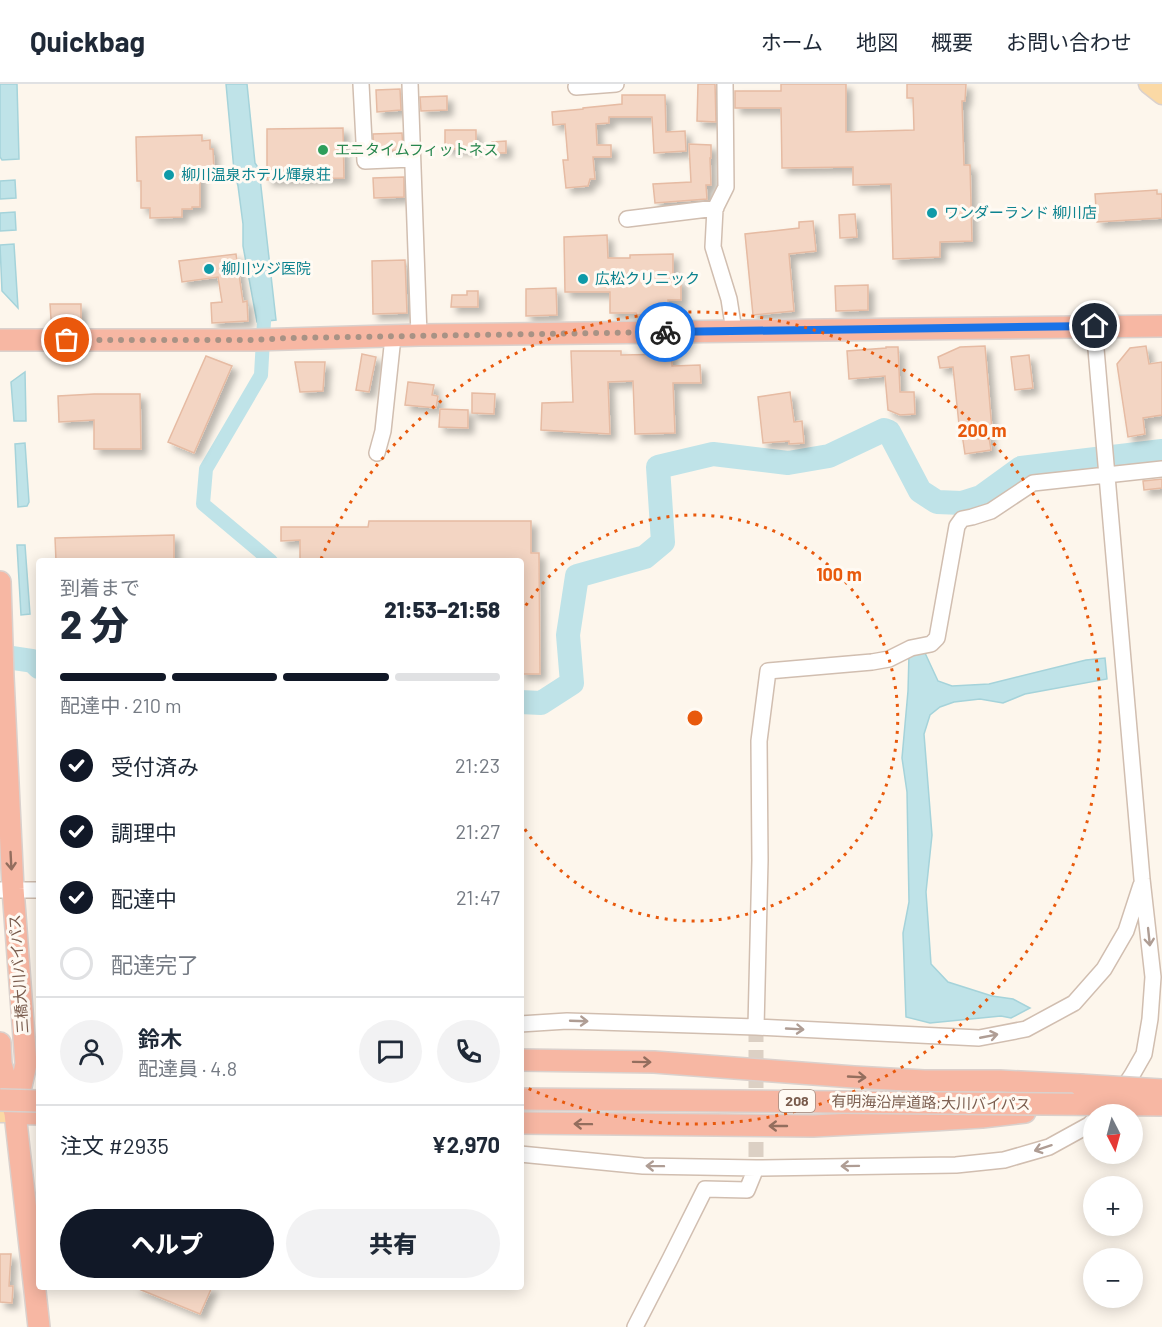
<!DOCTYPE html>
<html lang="ja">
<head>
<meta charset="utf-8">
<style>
	:root { --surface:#fff; --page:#f2f2f3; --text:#1f2937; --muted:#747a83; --line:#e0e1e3; --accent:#111827 }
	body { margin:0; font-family:Barlow,"Noto Sans JP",sans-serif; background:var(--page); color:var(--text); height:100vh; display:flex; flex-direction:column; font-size:22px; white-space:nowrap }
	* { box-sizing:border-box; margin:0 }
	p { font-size:20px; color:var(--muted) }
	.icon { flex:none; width:33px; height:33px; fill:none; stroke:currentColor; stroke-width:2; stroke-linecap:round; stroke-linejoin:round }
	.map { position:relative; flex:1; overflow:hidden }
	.details { position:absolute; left:36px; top:474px; width:488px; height:732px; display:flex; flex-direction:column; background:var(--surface); border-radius:6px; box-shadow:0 3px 15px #0003 }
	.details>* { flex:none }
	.needle { width:39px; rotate:174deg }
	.fabs { position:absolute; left:1083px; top:1020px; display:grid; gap:12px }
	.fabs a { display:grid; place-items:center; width:60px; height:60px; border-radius:50%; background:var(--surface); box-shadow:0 3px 15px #0003; font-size:30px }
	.pin { position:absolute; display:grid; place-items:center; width:51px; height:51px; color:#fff; margin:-26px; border:3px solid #fff; border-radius:50%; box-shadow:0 2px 6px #0007 }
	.courier { position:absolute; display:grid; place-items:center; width:60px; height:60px; margin:-30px; border:4px solid #1a73e8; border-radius:50%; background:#fff; color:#222; box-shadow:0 2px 8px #0007 }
	.headline em { font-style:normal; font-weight:800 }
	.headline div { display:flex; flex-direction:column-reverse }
	.headline { display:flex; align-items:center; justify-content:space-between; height:102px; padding:0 24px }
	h1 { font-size:39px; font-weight:800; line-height:45px }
	.bar { display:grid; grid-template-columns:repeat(4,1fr); gap:9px 6px; align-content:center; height:72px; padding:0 24px }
	.bar i { height:8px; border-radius:4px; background:var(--line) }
	.bar .selected { background:var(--accent) }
	.bar p { grid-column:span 4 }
	.line { display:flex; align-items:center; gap:15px; padding:0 24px; border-top:2px solid var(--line) }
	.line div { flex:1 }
	.round { display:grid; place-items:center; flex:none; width:63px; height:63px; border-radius:32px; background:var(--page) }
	ol { padding:0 24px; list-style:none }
	li { display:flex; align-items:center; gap:18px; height:66px }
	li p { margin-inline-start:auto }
	li .icon { padding:6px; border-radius:50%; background:var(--accent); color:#fff; stroke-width:4 }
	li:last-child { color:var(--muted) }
	li i { width:33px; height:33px; border:3px solid var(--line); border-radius:50% }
	.cta { display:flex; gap:12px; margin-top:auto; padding:12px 24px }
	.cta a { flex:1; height:69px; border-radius:36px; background:var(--accent); color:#fff; font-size:24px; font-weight:800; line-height:69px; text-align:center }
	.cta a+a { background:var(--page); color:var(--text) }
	header { display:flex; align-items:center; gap:36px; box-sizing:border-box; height:84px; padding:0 30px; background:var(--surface); border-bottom:2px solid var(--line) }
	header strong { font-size:28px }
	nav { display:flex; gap:33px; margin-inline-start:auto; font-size:21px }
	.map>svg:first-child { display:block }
	.water { fill:#bfe3e8; stroke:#a5d3da; stroke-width:1.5 }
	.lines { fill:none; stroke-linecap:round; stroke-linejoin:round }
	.canal { stroke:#bfe3e8; stroke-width:14 }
	.river { stroke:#bfe3e8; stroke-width:24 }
	.building { fill:#f3d5c3; stroke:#e6bba3; stroke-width:1.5; filter:url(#shadow) }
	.minor-tunnel { stroke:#dcd0c4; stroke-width:15; stroke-dasharray:15 8; stroke-linecap:butt }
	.minor-casing { stroke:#d1beb0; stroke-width:18 }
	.major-casing { stroke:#dad1cd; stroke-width:21 }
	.highway-casing { stroke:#dad1cd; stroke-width:24 }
	.minor { stroke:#fff; stroke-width:15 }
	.major { stroke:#fbd9a5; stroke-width:18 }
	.highway { stroke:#f7b7a3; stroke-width:21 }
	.highway-bridge-casing { stroke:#dad1cd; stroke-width:24; stroke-linecap:butt }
	.highway-bridge { stroke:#f7b7a3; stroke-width:21 }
	.oneway { stroke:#936e5e }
	.oneway2 { stroke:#af9d94 }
	.done { stroke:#a89285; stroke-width:6; stroke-dasharray:0 10.8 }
	.route { stroke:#1a73e8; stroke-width:8 }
	.ring { fill:none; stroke:#e8590c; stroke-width:3; stroke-dasharray:3 6 }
	.leisure-dot { fill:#2e9e5b; stroke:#fffaf3; stroke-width:2 }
	.culture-dot { fill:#0f9aa8; stroke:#fffaf3; stroke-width:2 }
	.labels { text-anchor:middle; stroke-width:6; stroke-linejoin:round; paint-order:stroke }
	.shield { fill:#fffaf3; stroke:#a28b7f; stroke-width:1.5 }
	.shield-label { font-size:14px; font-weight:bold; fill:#7a5c4d }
	.leisure-label { font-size:15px; fill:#27864d; stroke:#fffaf3; text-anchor:start }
	.culture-label { font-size:15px; fill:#0d838f; stroke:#fffaf3; text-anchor:start }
	.street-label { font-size:15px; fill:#7a5c4d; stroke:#fffaf3 }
	.centre { fill:#e8590c; stroke:#fffaf3; stroke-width:3 }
	.ring-label { font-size:18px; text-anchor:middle; font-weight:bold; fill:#e8590c; stroke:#fffaf3; stroke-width:6; stroke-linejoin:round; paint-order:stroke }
</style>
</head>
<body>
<header>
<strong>Quickbag</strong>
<nav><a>ホーム</a><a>地図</a><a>概要</a><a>お問い合わせ</a></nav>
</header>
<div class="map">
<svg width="1162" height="1243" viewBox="0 0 1162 1243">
	<defs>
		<filter id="shadow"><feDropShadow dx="5.5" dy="5.5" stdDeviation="3" flood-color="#0004"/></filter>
	</defs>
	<rect width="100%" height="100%" fill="#fdf6ec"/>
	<path class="water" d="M0 0H17L19 75 2 76 0 73Z
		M226 0H247L255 79 259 85 276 236 257 238 243 162V140L238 102 234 86Z
		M15 96 16 114 0 115V97Z
		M15 128 16 146 0 147V129Z
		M14 160 18 224 2 207 0 161Z
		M25 288 26 337H14L11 298Z
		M1162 357V378L1127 382 1125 361Z
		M25 359 29 418 27 422 18 423 15 360Z
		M17 461H25L30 530 21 531Z
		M925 569 938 597 952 602 989 600 1086 576 1105 574 1107 595 1025 610 1003 619 980 615 954 618 940 623 930 631 924 650 932 751 926 808 931 880 948 898 992 912 1013 915 1030 924 1011 934 1001 932 930 939 906 933 903 849 909 818 907 708 902 674 908 607 909 570Z"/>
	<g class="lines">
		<path class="canal" d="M265 220 261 291 206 385 203 420 271 477"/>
		<path class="river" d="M0 572 33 577 39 583
			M520 618 541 619 572 599 568 551 577 492 645 473 663 458 658 383 713 370 788 379 829 372 884 346 889 348 920 407 937 418 962 419 981 413 1021 384 1162 367"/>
	</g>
	<path class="building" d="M698 0H715L716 38 697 37Z
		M781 0H846V48L914 46 913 14H907V0H966L965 17H962L964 81H970L972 157 940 158V173L893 175 891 100 853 101V83L782 84 781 24H735V7H781Z
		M400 5 401 26 377 28 376 6Z
		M622 11H665L666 48 685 47 686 67 654 69 652 33H609V39L596 40 597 61H611V73H593L595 95H590L588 102 566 104 563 76H568L565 40 553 41 552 28 583 25V24L622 20Z
		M447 12V26L421 27 420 13Z
		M343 44 344 94 267 96V45Z
		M445 46H476V65H445Z
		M402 49 403 66 374 67 373 50Z
		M202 51V57L210 56V65H213L214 87H200V123H192V125H182V133L150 134V124H141V97H137L136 53Z
		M506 57V69H492V58Z
		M689 60 711 61V74H710L711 101H706L707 115 655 119 653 100 691 98Z
		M404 93V113L374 114 373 94Z
		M1157 106V110H1162V134L1097 138 1095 110Z
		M855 130 857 153 840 154 839 131Z
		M813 137 816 167 789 170 794 227 753 231 745 150 799 144V138Z
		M607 151 608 174H630V171L673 170V196H681V216H668L669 230 637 231 636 229H610V208H565L564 153Z
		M236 170 243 218 247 217 248 237 212 239 211 219 222 218 218 193 182 198 179 177Z
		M405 176 407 229 373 230 372 177Z
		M868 201V226L836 227 835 202Z
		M556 204 557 231 526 232V205Z
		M467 207H478V223H451L452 211H467Z
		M50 220H81V235H51Z
		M985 262 992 346 988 347 991 366 965 370 962 350H960L953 283 940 284 938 273 960 263Z
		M1146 262 1149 280 1162 278V331L1143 334 1145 350 1128 353 1117 280 1130 264Z
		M886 263H898L900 308H914L915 330 900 331 888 326 885 292 849 295 847 267 886 264Z
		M571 267H621V271L672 270V282L700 281 701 299H673L675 349 635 350 633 297 608 298 610 350 541 346 542 319 573 318Z
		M362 270 376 273 369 308 356 306Z
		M1029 271 1033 304 1015 306 1011 273Z
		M206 272 232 282 194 369 168 358Z
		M295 278H325L323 307 300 308Z
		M408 298 434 301 432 311 438 312 436 324 405 321Z
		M790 308 794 338 802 337 804 359 789 360V357L763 359 758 313Z
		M472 309 495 310 494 330 472 329Z
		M94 310H140L141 365H94V336L59 338 58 312Z
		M440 325 468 326V344L439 343Z
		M1162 395V404L1144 406 1143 397Z
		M369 437H531V469H539L540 590H520V477H300V456L281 457V443H368Z
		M174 451V477H56L55 454Z
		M0 1170H11L9 1202H13L12 1219 0 1218Z
		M134 1203H212L200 1230Z"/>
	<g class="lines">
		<path class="minor-tunnel" d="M756 943V1084"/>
		<g class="minor-casing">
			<path id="minor" d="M361 0 365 77 412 75
				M410 0 419 251
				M725 0 726 103 715 125 713 163 729 215 734 247
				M576 3 616 0
				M627 135 716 124
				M1094 242 1142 795 1153 893 1150 935 1144 970 1132 991 1120 1009
				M377 369 383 347 393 253
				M0 806H39
				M520 940 567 937 756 943 979 954 1026 945 1074 919 1104 885 1126 847 1141 801
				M756 943 760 776 759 657 768 587 872 578 889 575 911 564 931 560 937 554 957 442 962 435 972 433 991 427 1033 399 1162 385
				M520 1070 643 1082 756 1084 956 1081 1004 1076 1049 1063 1089 1041 1094 1036
				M635 1243 670 1175 705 1105 747 1106 756 1084"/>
		</g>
		<g class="major-casing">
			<path id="major" d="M1148 0 1162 11
				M0 1029H15"/>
		</g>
		<g class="highway-casing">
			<path id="highway" d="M0 256H255L419 251 1162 242
				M0 498 3 593 13 805 26 980 15 1029
				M0 959 1 980 15 1029 39 1243
				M520 976 654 978 854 993 924 997H1000L1080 1001
				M15 1029 39 1030
				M520 1039 813 1042 933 1036 982 1033 1025 1028"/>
		</g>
		<use href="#minor" class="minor"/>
		<use href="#major" class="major"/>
		<use href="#highway" class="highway"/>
		<g class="highway-bridge-casing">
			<path id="highway-bridge" d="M1080 1001 1162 1006
				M520 1015 1162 1021
				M0 1016 39 1017"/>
		</g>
		<use href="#highway-bridge" class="highway-bridge"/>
	</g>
	<defs><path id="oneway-shaft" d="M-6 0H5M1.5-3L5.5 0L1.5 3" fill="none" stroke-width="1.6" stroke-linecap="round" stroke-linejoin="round" transform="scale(1.5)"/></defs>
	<g class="oneway">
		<use href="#oneway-shaft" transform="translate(11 777) rotate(87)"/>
		<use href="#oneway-shaft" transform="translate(642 978) rotate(1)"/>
		<use href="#oneway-shaft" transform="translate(857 993) rotate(3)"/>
		<use href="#oneway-shaft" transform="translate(583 1040) rotate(-179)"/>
		<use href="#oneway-shaft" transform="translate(778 1042) rotate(-180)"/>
	</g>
	<g class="oneway2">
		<use href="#oneway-shaft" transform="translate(1149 853) rotate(84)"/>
		<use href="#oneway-shaft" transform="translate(579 937) rotate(2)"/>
		<use href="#oneway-shaft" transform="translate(795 945) rotate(3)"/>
		<use href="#oneway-shaft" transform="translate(989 952) rotate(-11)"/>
		<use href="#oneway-shaft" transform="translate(1043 1064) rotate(162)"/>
		<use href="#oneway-shaft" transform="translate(655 1082) rotate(-179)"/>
		<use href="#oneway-shaft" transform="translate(850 1082) rotate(179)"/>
	</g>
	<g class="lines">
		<path class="done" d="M67 256H255L289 254 665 248"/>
		<path class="route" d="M665 248 1095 242"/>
	</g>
	<g class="ring">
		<path d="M521 529A203 203 0 1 1 521 739"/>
		<path d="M321 475A406 406 0 1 1 523 1002"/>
	</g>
	<circle class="leisure-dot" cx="323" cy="66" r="6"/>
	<g class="culture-dot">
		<circle cx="169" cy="91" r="6"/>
		<circle cx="932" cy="129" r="6"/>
		<circle cx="209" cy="185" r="6"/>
		<circle cx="583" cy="195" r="6"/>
	</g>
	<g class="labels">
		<rect class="shield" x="779" y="1006" width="36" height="22" rx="4.5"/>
		<g class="shield-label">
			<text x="797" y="1022">208</text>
		</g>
		<g class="leisure-label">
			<text x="335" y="71">エニタイムフィットネス</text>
		</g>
		<g class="culture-label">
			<text x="181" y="96">柳川温泉ホテル輝泉荘</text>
			<text x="944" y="134">ワンダーランド 柳川店</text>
			<text x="221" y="190">柳川ツジ医院</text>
			<text x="595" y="200">広松クリニック</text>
		</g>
		<g class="street-label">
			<text transform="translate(19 890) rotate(-94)" y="5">三橋大川バイパス</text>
			<text transform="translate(931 1019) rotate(1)" y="5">有明海沿岸道路;大川バイパス</text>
		</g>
	</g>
	<circle cx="695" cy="634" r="9" class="centre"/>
	<g class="ring-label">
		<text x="982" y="353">200 m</text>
		<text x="839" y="497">100 m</text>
	</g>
</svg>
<div class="fabs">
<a><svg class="needle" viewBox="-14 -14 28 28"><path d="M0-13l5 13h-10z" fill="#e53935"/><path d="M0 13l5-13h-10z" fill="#747a83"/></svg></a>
<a>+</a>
<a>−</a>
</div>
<div class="pin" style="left:67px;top:256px;background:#ea580c"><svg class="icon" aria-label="bag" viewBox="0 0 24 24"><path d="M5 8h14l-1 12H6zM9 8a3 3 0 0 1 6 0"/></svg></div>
<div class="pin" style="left:1095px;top:242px;background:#1f2937"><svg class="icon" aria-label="home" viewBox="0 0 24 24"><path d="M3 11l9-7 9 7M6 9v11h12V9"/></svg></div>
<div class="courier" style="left:665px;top:248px"><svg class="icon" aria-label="bike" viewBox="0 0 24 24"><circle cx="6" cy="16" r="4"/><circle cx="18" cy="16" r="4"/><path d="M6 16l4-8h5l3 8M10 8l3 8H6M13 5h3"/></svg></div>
<section class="details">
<div class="headline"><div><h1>2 分</h1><p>到着まで</p></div><em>21:53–21:58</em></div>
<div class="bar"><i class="selected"></i><i class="selected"></i><i class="selected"></i><i></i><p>配達中 · 210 m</p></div>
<ol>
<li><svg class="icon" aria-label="check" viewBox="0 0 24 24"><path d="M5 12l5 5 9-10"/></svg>受付済み<p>21:23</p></li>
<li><svg class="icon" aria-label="check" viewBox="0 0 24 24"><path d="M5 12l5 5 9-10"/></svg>調理中<p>21:27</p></li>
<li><svg class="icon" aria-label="check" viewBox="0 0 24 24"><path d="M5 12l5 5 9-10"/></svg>配達中<p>21:47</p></li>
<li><i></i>配達完了</li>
</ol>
<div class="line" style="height:108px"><a class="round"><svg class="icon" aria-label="person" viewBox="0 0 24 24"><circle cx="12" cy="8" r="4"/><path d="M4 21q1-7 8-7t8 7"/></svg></a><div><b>鈴木</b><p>配達員 · 4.8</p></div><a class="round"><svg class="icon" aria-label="chat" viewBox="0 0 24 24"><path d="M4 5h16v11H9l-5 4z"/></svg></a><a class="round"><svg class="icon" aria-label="phone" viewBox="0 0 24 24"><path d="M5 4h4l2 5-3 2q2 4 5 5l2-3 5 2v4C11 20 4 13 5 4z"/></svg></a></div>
<div class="line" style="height:78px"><div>注文 #2935</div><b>¥2,970</b></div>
<div class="cta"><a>ヘルプ</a><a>共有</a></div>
</section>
</div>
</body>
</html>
